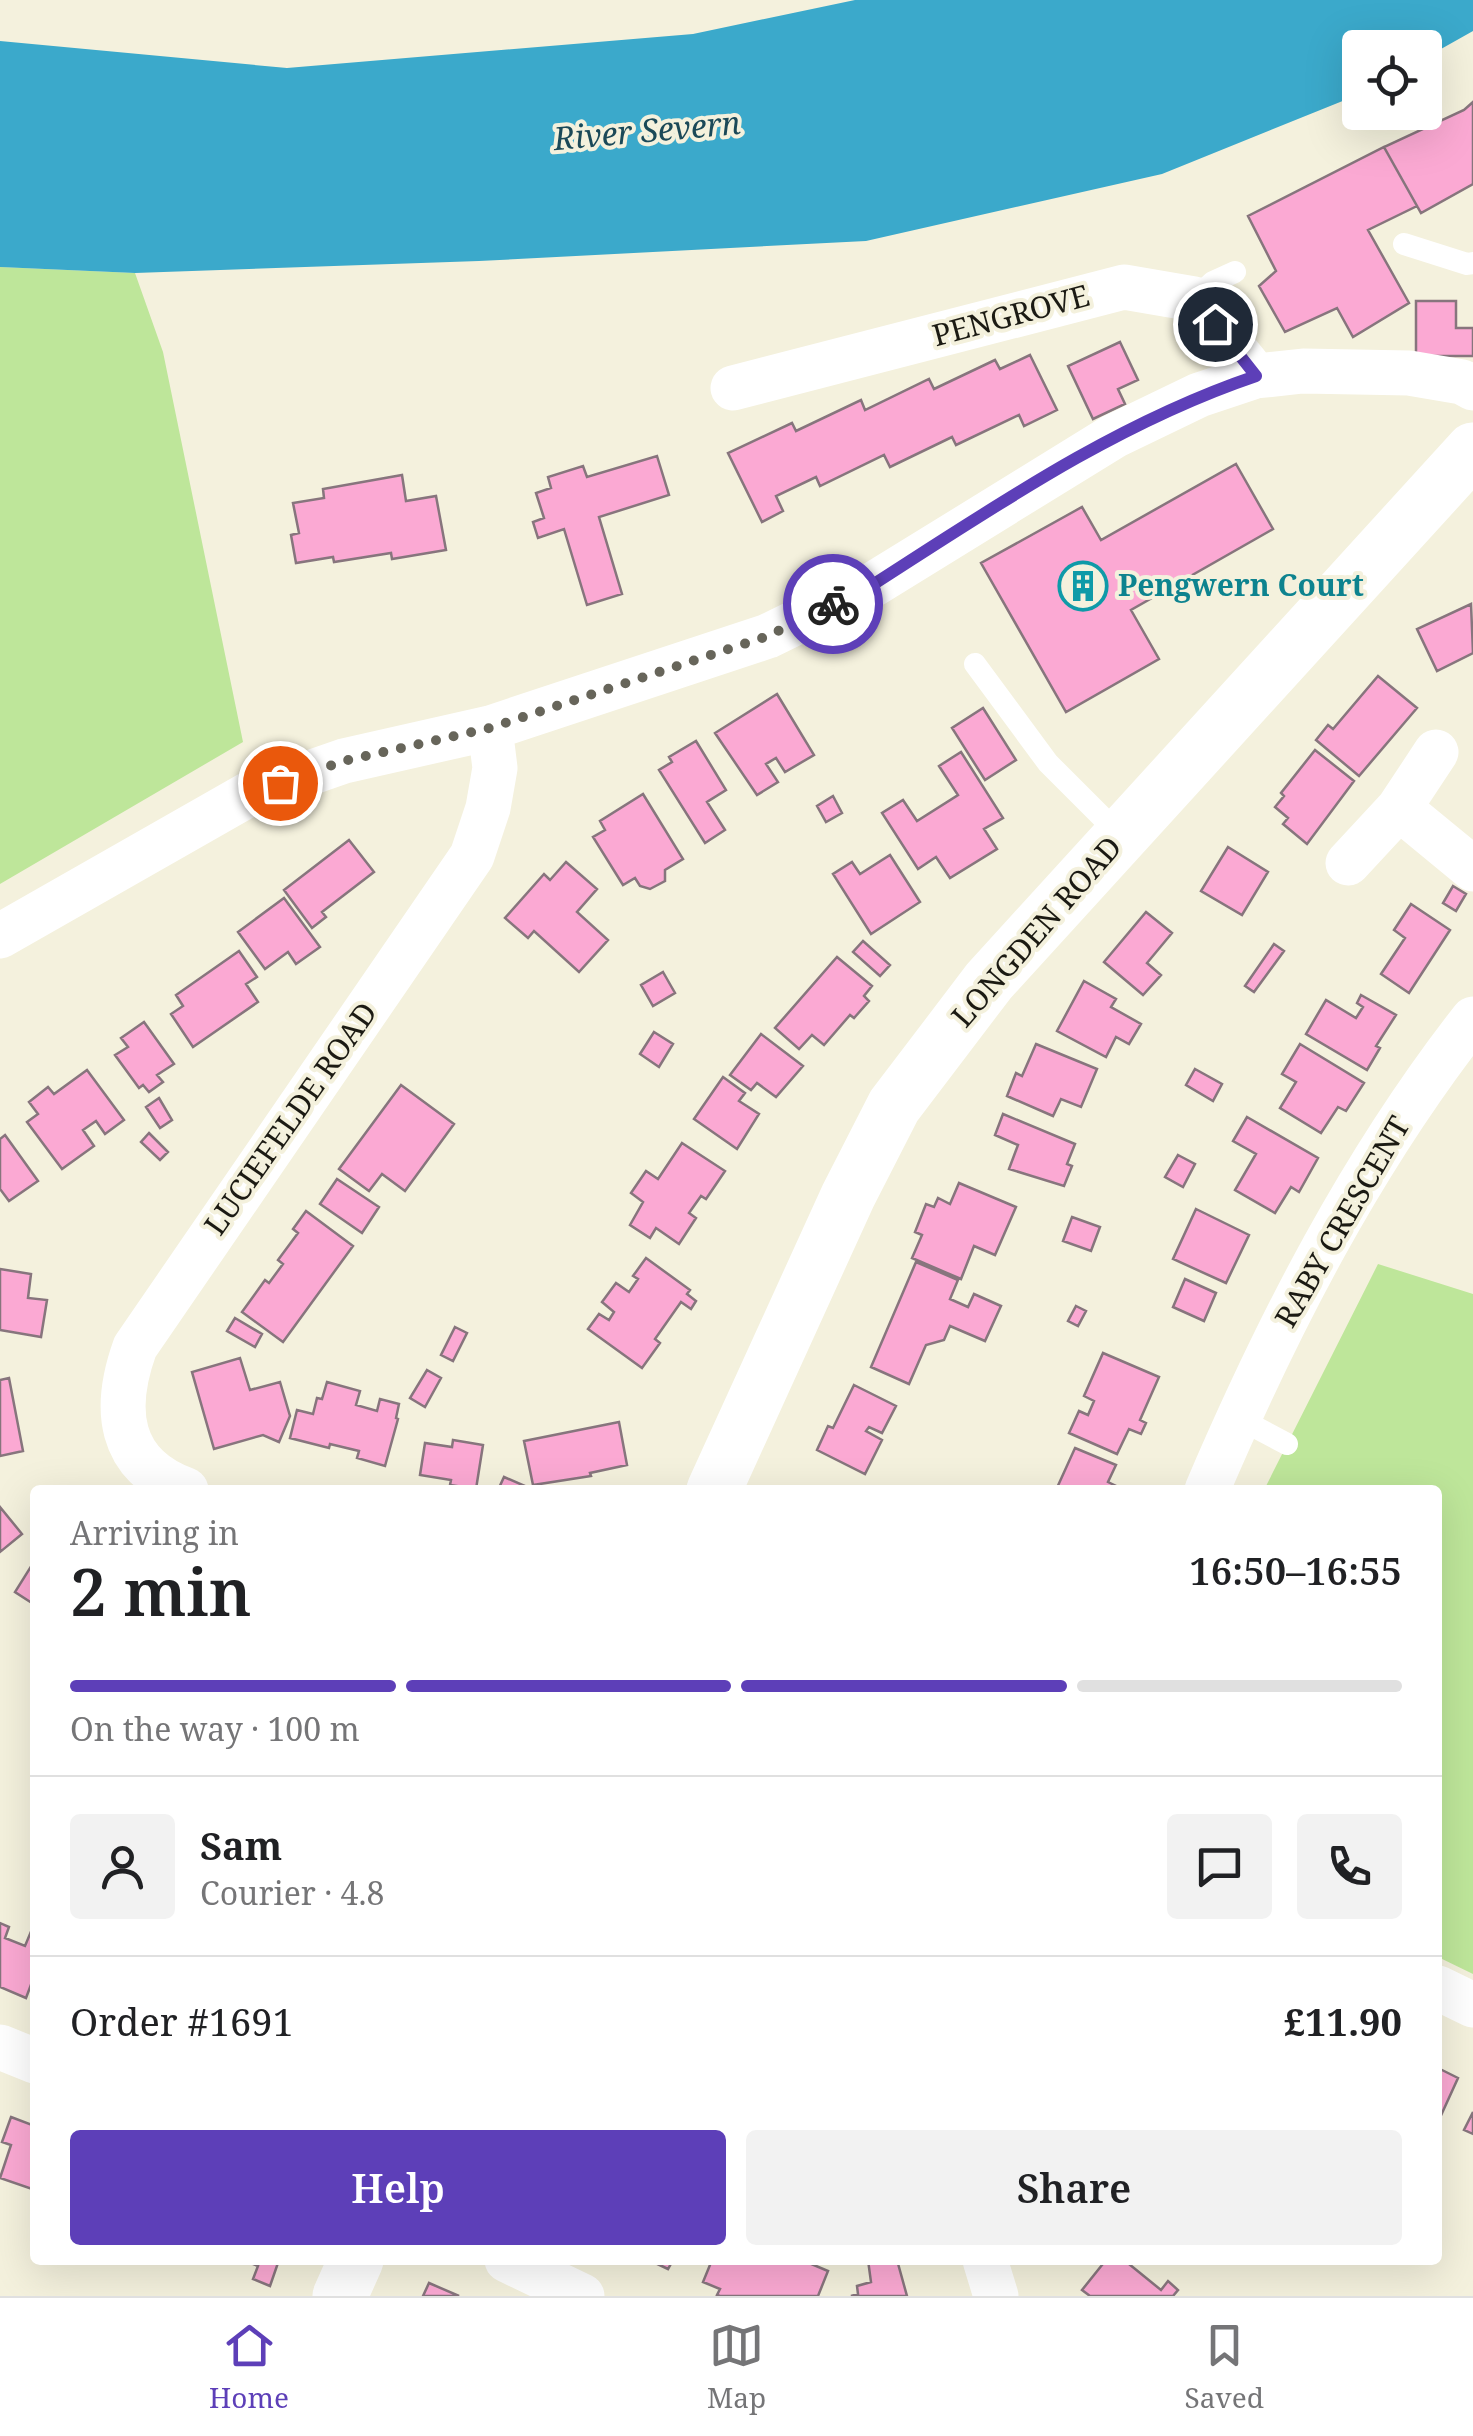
<!DOCTYPE html>
<html lang="en">
<head>
<meta charset="utf-8">
<style>
	:root { --surface:#fff; --page:#f2f2f2; --text:#202124; --muted:#757577; --line:#e0e0e0; --accent:#5d3fb8 }
	body { margin:0; font-family:"Noto Serif",serif; background:var(--page); color:var(--text); height:100vh; display:flex; flex-direction:column; font-size:38px; white-space:nowrap }
	* { box-sizing:border-box; margin:0 }
	p { font-size:32px; color:var(--muted) }
	.icon { flex:none; width:55px; height:55px; fill:none; stroke:currentColor; stroke-width:2; stroke-linecap:round; stroke-linejoin:round }
	.map { position:relative; flex:1; overflow:hidden }
	.side { position:absolute; left:30px; top:1485px; width:1412px; height:780px; display:flex; flex-direction:column; background:var(--surface); border-radius:10px; box-shadow:0 10px 40px #0002 }
	.side>* { flex:none }
	.fabs { position:absolute; left:1342px; top:30px; display:grid; gap:20px }
	.fabs a { display:grid; place-items:center; width:100px; height:100px; border-radius:10px; background:var(--surface); box-shadow:0 10px 40px #0002; font-size:50px }
	.pin { position:absolute; display:grid; place-items:center; width:85px; height:85px; color:#fff; margin:-42px; border:5px solid #fff; border-radius:50%; box-shadow:0 2px 10px #0007 }
	.courier { position:absolute; display:grid; place-items:center; width:100px; height:100px; margin:-50px; border:8px solid #5d3fb8; border-radius:50%; background:#fff; color:#222; box-shadow:0 2px 12px #0007 }
	.overview em { font-style:normal; font-weight:600 }
	.overview div { display:flex; flex-direction:column-reverse }
	.overview { display:flex; align-items:center; justify-content:space-between; height:170px; padding:0 40px }
	h1 { font-size:65px; font-weight:600; line-height:75px }
	.bar { display:grid; grid-template-columns:repeat(4,1fr); gap:15px 10px; align-content:center; height:120px; padding:0 40px }
	.bar i { height:12px; border-radius:8px; background:var(--line) }
	.bar .current { background:var(--accent) }
	.bar p { grid-column:span 4 }
	.line { display:flex; align-items:center; gap:25px; padding:0 40px; border-top:2px solid var(--line) }
	.line div { flex:1 }
	.round { display:grid; place-items:center; flex:none; width:105px; height:105px; border-radius:10px; background:var(--page) }
	.action { display:flex; gap:20px; margin-top:auto; padding:20px 40px }
	.action a { flex:1; height:115px; border-radius:10px; background:var(--accent); color:#fff; font-size:40px; font-weight:600; line-height:115px; text-align:center }
	.action a+a { background:var(--page); color:var(--text) }
	.menu { display:flex; justify-content:space-around; align-items:center; height:140px; border-top:2px solid var(--line); background:var(--surface); font-size:28px; color:var(--muted) }
	.menu a { display:grid; justify-items:center; gap:5px }
	.menu .current { color:var(--accent) }
	.map>svg:first-child { display:block }
	.green { fill:#bee69a }
	.water { fill:#3ba9cb }
	.building { fill:#fba9d3; stroke:#87757d; stroke-width:2.5 }
	.lines { fill:none; stroke-linecap:round; stroke-linejoin:round }
	.service { stroke:#fff; stroke-width:22 }
	.minor { stroke:#fff; stroke-width:45 }
	.tertiary { stroke:#fff; stroke-width:55 }
	.done { stroke:#67655a; stroke-width:10; stroke-dasharray:0 18 }
	.route { stroke:#5d3fb8; stroke-width:12 }
	.labels { text-anchor:middle; stroke-width:8; stroke-linejoin:round; paint-order:stroke }
	.street-label { font-size:30px; fill:#1b1a13; stroke:#f4f1dd }
	.culture-label { font-size:30px; font-weight:bold; fill:#0d838f; stroke:#f4f1dd; text-anchor:start }
	.water-label { font-size:32px; font-style:italic; fill:#1b4958; stroke:#f4f1dd }
</style>
</head>
<body>
<div class="map">
<svg width="1473" height="2296" viewBox="0 0 1473 2296">
	<rect width="100%" height="100%" fill="#f4f1dd"/>
	<path class="green" d="M0 267 135 273 163 352 243 742 0 884Z
		M1378 1264 1473 1294V1974L1438 1957V1490H1264Z"/>
	<path class="water" d="M855 0H1473V31L1425 58V48H1360V94L1162 174 866 241 479 261 135 273 0 267V41L287 68 693 34Z"/>
	<path class="building" d="M1473 102V184L1421 213 1384 147 1464 110Z
		M1384 147 1417 206 1368 230 1409 303 1353 337 1337 308 1285 332 1259 286 1276 271 1248 216Z
		M1416 301H1456V328H1473V356H1416Z
		M1120 342 1138 380 1118 389 1125 404 1093 419 1068 366Z
		M1030 355 1057 410 1024 426 1019 415 956 445 952 437 890 467 884 455 820 486 816 477 776 496 783 511 762 522 728 453 792 423 796 431 861 400 865 410 929 379 934 389 995 360 1000 369Z
		M657 456 669 495 599 517 622 594 587 605 564 529 538 538 533 522 544 518 536 493 551 488 548 477 583 466 587 477Z
		M1236 464 1273 529 1131 610 1159 659 1066 712 981 563 1082 507 1101 540Z
		M402 475 406 501 436 496 446 550 392 559 391 553 334 562 333 557 296 563 291 535 299 533 293 503 324 498 323 489Z
		M1471 604 1473 653 1437 671 1417 629Z
		M1378 676 1417 708 1359 776 1316 740 1328 725 1333 729Z
		M777 694 814 755 785 772 776 758 766 764 778 782 757 795 715 733Z
		M983 708 1016 760 985 780 952 728Z
		M696 741 726 790 707 802 725 830 705 843 659 770 672 762 669 757Z
		M1315 750 1354 781 1307 844 1283 824 1288 818 1275 807 1284 796 1281 793Z
		M961 752 1003 818 984 829 997 849 950 878 936 857 918 869 882 813 903 800 917 821 958 795 939 766Z
		M643 794 683 859 665 870V881L650 889 640 886 635 878 623 885 593 837 605 830 600 821Z
		M833 796 842 813 826 822 817 806Z
		M349 840 374 872 322 912 326 917 312 928 284 890Z
		M1228 847 1268 872 1242 915 1201 891Z
		M890 855 920 902 871 934 833 874 852 862 860 874Z
		M566 862 597 889 577 912 608 940 579 972 534 931 528 938 505 918 544 874 550 880Z
		M1453 886 1466 894 1456 911 1443 903Z
		M284 898 320 947 296 964 288 952 265 969 238 932Z
		M1411 904 1450 930 1409 993 1381 974 1405 938 1394 930Z
		M1146 912 1172 933 1147 963 1161 975 1143 995 1104 962Z
		M863 941 890 965 880 976 853 952Z
		M1274 944 1284 951 1254 992 1245 986Z
		M239 951 257 977 246 984 258 1002 193 1047 171 1014 183 1006 176 995Z
		M837 957 872 986 864 996 869 1001 854 1018 850 1015 824 1045 812 1035 799 1049 775 1028Z
		M663 972 675 993 653 1006 641 985Z
		M1084 981 1116 999 1111 1007 1141 1024 1129 1044 1116 1037 1106 1057 1057 1031Z
		M1361 995 1396 1015 1376 1046 1380 1048 1367 1070 1306 1034 1326 1000 1356 1018 1363 1007 1357 1003Z
		M144 1022 174 1064 157 1075 163 1082 149 1092 143 1085 139 1088 115 1055 128 1047 121 1038Z
		M654 1032 673 1044 659 1067 640 1054Z
		M761 1034 803 1066 776 1097 757 1083 751 1090 730 1075Z
		M1036 1044 1097 1069 1081 1107 1061 1099 1053 1116 1007 1096 1016 1073 1022 1076Z
		M1300 1044 1364 1083 1346 1111 1338 1107 1321 1133 1280 1108 1296 1082 1282 1074Z
		M1195 1069 1222 1084 1213 1101 1186 1085Z
		M87 1070 124 1120 105 1134 96 1121 83 1130 94 1146 62 1169 27 1122 38 1114 29 1102 48 1087 54 1094Z
		M723 1077 745 1093 739 1101 759 1114 737 1149 694 1119Z
		M401 1085 454 1124 405 1191 382 1174 369 1191 339 1169Z
		M159 1098 172 1120 160 1128 146 1107Z
		M1003 1114 1075 1144 1067 1164 1072 1166 1064 1186 1009 1169 1018 1145 995 1135Z
		M1247 1117 1318 1158 1299 1192 1291 1187 1275 1213 1235 1190 1256 1154 1233 1141Z
		M149 1133 168 1152 160 1160 141 1142Z
		M5 1135 38 1181 9 1201 0 1189V1139Z
		M682 1143 725 1171 706 1199 701 1196 689 1213 696 1218 679 1244 656 1228 650 1238 630 1225 643 1202 631 1193 646 1171 658 1179Z
		M1178 1155 1195 1164 1183 1187 1165 1177Z
		M337 1179 379 1207 362 1233 320 1204Z
		M959 1183 1016 1207 995 1255 974 1246 961 1279 912 1258 922 1235 915 1232 926 1204 934 1207 938 1198 950 1204Z
		M1196 1209 1249 1235 1226 1283 1173 1259Z
		M306 1211 353 1246 283 1342 242 1312 265 1280 269 1283 283 1264 278 1260 298 1233 293 1229Z
		M1072 1217 1100 1227 1091 1251 1063 1241Z
		M646 1258 690 1290 687 1294 696 1301 691 1309 681 1302 655 1339 660 1343 642 1368 588 1329 599 1314 609 1320 614 1312 602 1302 616 1283 629 1292 638 1279 633 1276Z
		M916 1262 958 1280 950 1299 968 1307 974 1294 1001 1306 985 1341 950 1326 944 1340 926 1345 909 1384 871 1367Z
		M0 1269 31 1274 28 1298 47 1300 41 1337 0 1330Z
		M1185 1279 1216 1293 1204 1321 1173 1307Z
		M1076 1306 1086 1311 1078 1326 1068 1321Z
		M235 1318 262 1334 255 1347 227 1331Z
		M455 1327 467 1333 453 1361 441 1355Z
		M1103 1353 1159 1377 1140 1420 1146 1423 1141 1434 1129 1429 1117 1454 1069 1433 1079 1411 1088 1415 1094 1401 1084 1396Z
		M240 1358 250 1390 280 1382 290 1416 279 1442 263 1435 214 1449 192 1372Z
		M427 1370 441 1378 425 1407 410 1398Z
		M9 1378 23 1451 0 1456V1380Z
		M327 1382 360 1391 356 1405 377 1411 380 1399 399 1404 396 1418 398 1419 385 1466 357 1458 359 1451 330 1444 329 1448 290 1438 297 1410 313 1414 317 1398 322 1399Z
		M854 1385 896 1406 882 1433 869 1427 866 1431 882 1440 865 1474 817 1450 828 1426 833 1428Z
		M619 1422 627 1465 590 1473 591 1476 533 1485 524 1441Z
		M453 1440 483 1445 476 1489 450 1485 451 1480 420 1475 425 1443 452 1447Z
		M1075 1448 1116 1465 1108 1482 1118 1487 1117 1490H1056Z
		M504 1477 532 1489V1490H498Z
		M0 1507 22 1534 0 1552Z
		M35 1560V1605L15 1592Z
		M35 1922V1974L26 1998 0 1987V1923L9 1927 5 1938 25 1946Z
		M1438 2068 1458 2078 1438 2122Z
		M1473 2112V2134L1464 2130Z
		M11 2117 35 2126V2190L0 2178 11 2145 2 2142Z
		M243 2260H279L270 2286 253 2279 258 2266Z
		M649 2260H673L668 2269Z
		M712 2260H802L828 2271 818 2296H720L717 2295 720 2289 703 2282Z
		M868 2260H897L907 2296H851L858 2294 857 2286 871 2282Z
		M1106 2260H1132L1129 2264 1161 2290 1168 2281 1178 2290 1173 2296H1090L1082 2290Z
		M429 2283 459 2296H423Z"/>
	<g class="lines">
		<path class="service" d="M1404 244 1467 264 1473 263
			M1194 299 1213 282 1235 272
			M975 664 1048 763 1120 835
			M1238 1418 1287 1444"/>
		<path class="minor" d="M733 388 1124 287 1194 299 1256 376
			M1436 752 1399 808 1473 869
			M1348 863 1399 808
			M0 936 249 794 344 761 490 728 768 636 874 584 1114 436 1199 395 1256 376 1303 371 1409 373 1462 382 1473 388
			M186 1490C117 1465 113 1408 135 1347L472 856 488 808 495 768 490 728
			M1207 1490C1278 1324 1361 1162 1473 1019
			M1438 1988 1473 2005
			M0 2047 35 2061
			M507 2260 582 2296
			M985 2260 996 2296"/>
		<path class="tertiary" d="M714 1490 848 1196 894 1106 989 981 1473 450
			M340 2296 356 2260"/>
	</g>
	<g class="lines">
		<path class="done" d="M280 783 344 761 490 728 768 636 833 604"/>
		<path class="route" d="M833 604 874 584C997 505 1117 423 1256 376L1215 324"/>
	</g>
	<defs>
		<g id="building-ring" transform="scale(2.5)"><circle r="9.5" fill="#f4f1dd" stroke="#0f9aa8" stroke-width="1.5"/><path d="M-4-6H4V6H1V3H-1V6H-4ZM-2.5-4.3h1.7v1.8h-1.7ZM.8-4.3h1.7v1.8H.8ZM-2.5-1h1.7V.8h-1.7ZM.8-1h1.7V.8H.8Z" fill="#0f9aa8"/></g>
	</defs>
	<g fill-rule="evenodd">
		<use href="#building-ring" x="1083" y="586"/>
	</g>
	<g class="labels">
		<g class="street-label">
			<text transform="translate(1011 316) rotate(-15)" y="10">PENGROVE</text>
			<text transform="translate(1037 932) rotate(-49)" y="10">LONGDEN ROAD</text>
			<text transform="translate(291 1119) rotate(-55)" y="10">LUCIEFELDE ROAD</text>
			<text transform="translate(1343 1222) rotate(-60)" y="10">RABY CRESCENT</text>
		</g>
		<g class="culture-label">
			<text x="1118" y="596">Pengwern Court</text>
		</g>
		<g class="water-label">
			<text transform="translate(647 131) rotate(-5)" y="11">River Severn</text>
		</g>
	</g>
</svg>
<div class="fabs">
<a><svg class="icon" aria-label="locate" viewBox="0 0 24 24"><circle cx="12" cy="12" r="6"/><path d="M12 2v4M12 18v4M2 12h4M18 12h4"/></svg></a>
</div>
<div class="pin" style="left:280px;top:783px;background:#ea580c"><svg class="icon" aria-label="bag" viewBox="0 0 24 24"><path d="M5 8h14l-1 12H6zM9 8a3 3 0 0 1 6 0"/></svg></div>
<div class="pin" style="left:1215px;top:324px;background:#1f2937"><svg class="icon" aria-label="home" viewBox="0 0 24 24"><path d="M3 11l9-7 9 7M6 9v11h12V9"/></svg></div>
<div class="courier" style="left:833px;top:604px"><svg class="icon" aria-label="bike" viewBox="0 0 24 24"><circle cx="6" cy="16" r="4"/><circle cx="18" cy="16" r="4"/><path d="M6 16l4-8h5l3 8M10 8l3 8H6M13 5h3"/></svg></div>
<section class="side">
<div class="overview"><div><h1>2 min</h1><p>Arriving in</p></div><em>16:50–16:55</em></div>
<div class="bar"><i class="current"></i><i class="current"></i><i class="current"></i><i></i><p>On the way · 100 m</p></div>
<div class="line" style="height:180px"><a class="round"><svg class="icon" aria-label="person" viewBox="0 0 24 24"><circle cx="12" cy="8" r="4"/><path d="M4 21q1-7 8-7t8 7"/></svg></a><div><b>Sam</b><p>Courier · 4.8</p></div><a class="round"><svg class="icon" aria-label="chat" viewBox="0 0 24 24"><path d="M4 5h16v11H9l-5 4z"/></svg></a><a class="round"><svg class="icon" aria-label="phone" viewBox="0 0 24 24"><path d="M5 4h4l2 5-3 2q2 4 5 5l2-3 5 2v4C11 20 4 13 5 4z"/></svg></a></div>
<div class="line" style="height:130px"><div>Order #1691</div><b>£11.90</b></div>
<div class="action"><a>Help</a><a>Share</a></div>
</section>
</div>
<nav class="menu">
<a class="current"><svg class="icon" aria-label="home" viewBox="0 0 24 24"><path d="M3 11l9-7 9 7M6 9v11h12V9"/></svg>Home</a>
<a><svg class="icon" aria-label="map" viewBox="0 0 24 24"><path d="M3 6l6-2 6 2 6-2v14l-6 2-6-2-6 2zM9 4v14M15 6v14"/></svg>Map</a>
<a><svg class="icon" aria-label="saved" viewBox="0 0 24 24"><path d="M7 4h10v16l-5-4-5 4z"/></svg>Saved</a>
</nav>
</body>
</html>
